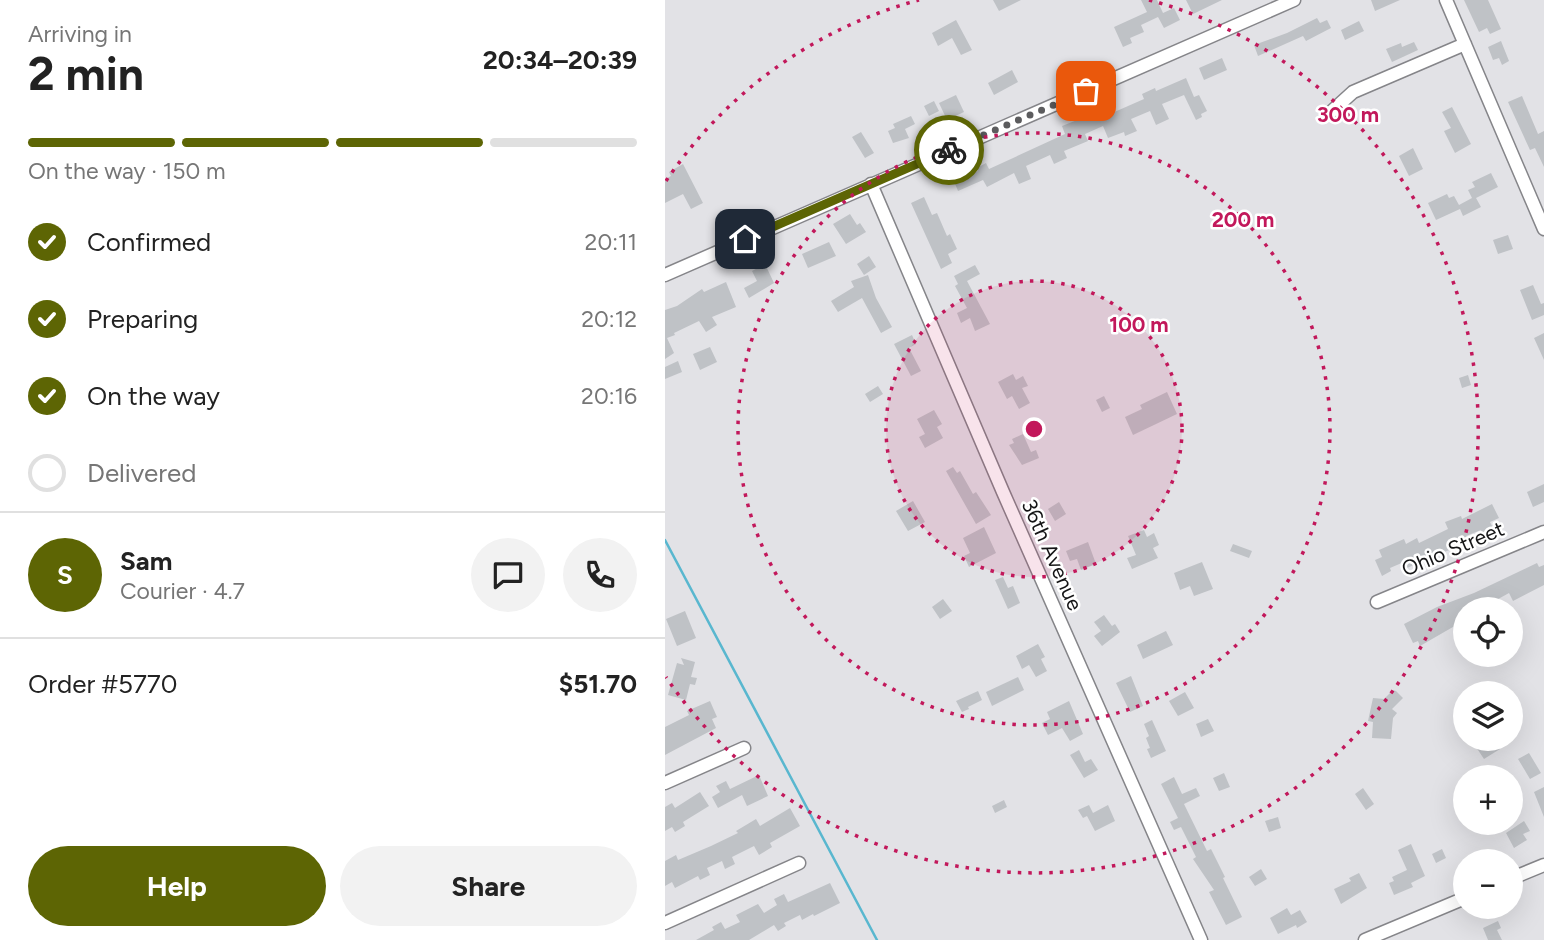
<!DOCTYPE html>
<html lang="en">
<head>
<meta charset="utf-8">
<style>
	:root { --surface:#fff; --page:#f2f2f2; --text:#222; --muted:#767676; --line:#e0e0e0; --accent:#5d6504 }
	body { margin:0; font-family:Figtree,sans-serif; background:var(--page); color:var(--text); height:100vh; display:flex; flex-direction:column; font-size:26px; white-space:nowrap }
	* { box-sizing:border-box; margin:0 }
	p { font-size:23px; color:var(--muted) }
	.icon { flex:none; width:38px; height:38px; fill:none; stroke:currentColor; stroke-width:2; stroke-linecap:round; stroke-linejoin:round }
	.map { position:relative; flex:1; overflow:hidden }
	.sheet { display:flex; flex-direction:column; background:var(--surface); width:665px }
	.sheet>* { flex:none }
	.tools { position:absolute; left:788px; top:597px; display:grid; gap:14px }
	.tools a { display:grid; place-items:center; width:70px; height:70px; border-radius:50%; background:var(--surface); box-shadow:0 7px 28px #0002; font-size:35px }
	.pin { position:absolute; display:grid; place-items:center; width:60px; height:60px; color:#fff; margin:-30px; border-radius:14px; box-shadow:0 4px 10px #0006 }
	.courier { position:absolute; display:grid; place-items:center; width:70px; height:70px; margin:-35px; border:5px solid #5d6504; border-radius:50%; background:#fff; color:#222; box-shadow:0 2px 9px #0007 }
	.headline em { font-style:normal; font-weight:700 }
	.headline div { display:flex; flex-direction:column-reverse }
	.headline { display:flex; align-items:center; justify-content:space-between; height:119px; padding:0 28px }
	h1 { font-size:46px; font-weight:700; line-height:52px }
	.bar { display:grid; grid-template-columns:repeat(4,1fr); gap:10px 7px; align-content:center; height:84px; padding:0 28px }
	.bar i { height:9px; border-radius:5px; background:var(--line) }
	.bar .on { background:var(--accent) }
	.bar p { grid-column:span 4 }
	.line { display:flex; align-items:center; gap:18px; padding:0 28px; border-top:2px solid var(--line) }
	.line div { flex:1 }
	.round { display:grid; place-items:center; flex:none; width:74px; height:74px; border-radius:37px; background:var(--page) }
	ol { padding:0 28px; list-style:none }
	li { display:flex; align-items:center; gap:21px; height:77px }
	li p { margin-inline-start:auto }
	li .icon { padding:7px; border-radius:50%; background:var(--accent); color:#fff; stroke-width:4 }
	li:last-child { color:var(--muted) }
	li i { width:38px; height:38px; border:4px solid var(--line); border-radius:50% }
	.action { display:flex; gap:14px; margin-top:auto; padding:14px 28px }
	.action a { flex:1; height:80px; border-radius:42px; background:var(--accent); color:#fff; font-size:28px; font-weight:700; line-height:80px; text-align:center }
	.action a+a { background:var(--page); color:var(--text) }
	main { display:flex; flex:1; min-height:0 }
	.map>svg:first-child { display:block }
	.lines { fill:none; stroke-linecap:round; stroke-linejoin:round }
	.stream { stroke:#59b7cf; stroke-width:2.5 }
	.building { fill:#bfc2c6 }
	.minor-casing { stroke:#858589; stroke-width:15 }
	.minor { stroke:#fff; stroke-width:12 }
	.done { stroke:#5c5c5e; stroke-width:7; stroke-dasharray:0 12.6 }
	.route { stroke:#5d6504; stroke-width:9 }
	.ring { fill:none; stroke:#c2185b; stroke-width:3.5; stroke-dasharray:3.5 7 }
	.labels { text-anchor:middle; stroke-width:5; stroke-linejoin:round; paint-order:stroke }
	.street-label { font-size:21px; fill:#141415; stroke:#fff }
	.centre { fill:#c2185b; stroke:#fff; stroke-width:3.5 }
	.ring-label { font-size:21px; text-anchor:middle; font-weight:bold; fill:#c2185b; stroke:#fff; stroke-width:5; stroke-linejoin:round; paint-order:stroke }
</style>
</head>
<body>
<main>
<section class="sheet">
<div class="headline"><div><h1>2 min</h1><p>Arriving in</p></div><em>20:34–20:39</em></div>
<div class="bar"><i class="on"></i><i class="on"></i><i class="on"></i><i></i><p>On the way · 150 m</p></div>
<ol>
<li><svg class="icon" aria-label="check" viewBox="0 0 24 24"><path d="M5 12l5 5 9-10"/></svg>Confirmed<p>20:11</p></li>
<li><svg class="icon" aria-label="check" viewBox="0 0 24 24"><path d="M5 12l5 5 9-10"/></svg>Preparing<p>20:12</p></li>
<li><svg class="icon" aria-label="check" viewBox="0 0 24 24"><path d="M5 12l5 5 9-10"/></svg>On the way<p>20:16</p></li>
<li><i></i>Delivered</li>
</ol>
<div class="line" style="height:126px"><b class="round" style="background:var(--accent);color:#fff">S</b><div><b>Sam</b><p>Courier · 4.7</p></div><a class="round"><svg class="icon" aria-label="chat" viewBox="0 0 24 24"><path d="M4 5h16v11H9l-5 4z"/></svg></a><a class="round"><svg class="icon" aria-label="phone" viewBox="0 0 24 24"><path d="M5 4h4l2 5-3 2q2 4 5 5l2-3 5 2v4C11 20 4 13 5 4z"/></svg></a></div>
<div class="line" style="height:91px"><div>Order #5770</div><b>$51.70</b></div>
<div class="action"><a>Help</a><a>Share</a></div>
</section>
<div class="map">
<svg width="879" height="940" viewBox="0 0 879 940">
	<rect width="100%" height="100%" fill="#e2e2e6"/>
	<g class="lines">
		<path class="stream" d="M0 540 212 940"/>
	</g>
	<path class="building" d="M328 0H356L334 11Z
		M476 0H492L498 13 509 8 515 20 499 28 493 17 476 25 479 32 465 38 467 43 458 47 449 27 482 12Z
		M521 0H557L528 14Z
		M706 0H735L710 11Z
		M799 0H823L836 29 825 34 822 28 814 32Z
		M652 18 655 23 662 20 666 28 641 41 638 36 593 56 589 45 622 33Z
		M291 20 307 50 296 55 287 38 273 46 267 33Z
		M694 21 699 31 680 40 676 30Z
		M836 41 844 61 837 65 834 58 828 60 823 47Z
		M749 42 753 50 727 62 721 49 736 43 737 47Z
		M557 58 562 70 539 80 534 68Z
		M347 70 353 82 329 95 323 83Z
		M521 78 529 97 534 95 542 111 536 114 537 117 531 120 519 95 497 104 504 119 491 125 485 111 466 119 472 131 460 136 459 132 443 138 438 126 420 134 423 141 399 151 402 158 389 164 385 155 361 166 366 179 354 184 349 173 322 187 318 180 293 191 289 181 313 171 312 168 321 163 324 169 400 134 397 126 435 111 438 117 479 99 477 94 490 88 491 91Z
		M291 95 299 112 282 120 274 103Z
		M857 96 873 134 879 131V167L870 148 865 150 843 102Z
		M269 101 274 111 264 116 259 106Z
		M787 107 806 144 790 153 779 131 786 128 777 112Z
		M246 116 250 124 240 129 244 138 228 143 223 131 230 128 228 124Z
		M196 132 209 153 200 158 187 137Z
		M748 148 758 169 744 176 734 156Z
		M18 164 38 203 26 209 18 194 0 203V179L6 176 4 172Z
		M826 173 833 187 811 198 816 207 798 216 795 209 771 220 763 203 782 194 784 198 789 196 794 205 807 198 803 190 810 187 807 182Z
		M259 197 267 215 272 213 282 236 285 234 292 249 283 254 287 263 276 269 246 203Z
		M185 214 192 225 195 223 201 232 181 244 168 224Z
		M843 235 848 249 833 254 828 240Z
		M164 242 171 256 143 268 137 254Z
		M204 256 211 267 199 275 192 264Z
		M100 264 109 283 84 298 79 288 92 281 87 271Z
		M310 265 315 274 302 281 325 324 310 331 305 318 296 323 292 313 302 308 290 286 293 284 289 276Z
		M203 275 211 298 227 327 216 333 197 298 173 312 166 301 189 287 186 281Z
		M61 282 71 307 47 317 52 325 41 332 34 321 9 333 10 335 2 338 9 353 0 359V310L12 306 37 289 39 292Z
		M868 285 876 304 879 303V315L867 320 855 290Z
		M879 333V360L869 338Z
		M247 335 251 344 244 348 256 371 246 376 229 344Z
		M45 347 52 362 35 370 28 354Z
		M13 361 17 372 0 379V367Z
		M348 374 351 380 358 376 363 386 357 388 365 403 354 409 347 396 342 399 333 382Z
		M803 375 806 385 797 388 794 378Z
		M213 386 218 394 205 402 200 394Z
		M502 392 512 414 468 435 460 417 477 409 475 405Z
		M439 396 445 408 437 412 431 400Z
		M269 410 277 424 272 427 278 438 260 448 254 437 260 434 252 419Z
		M358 434 366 452 371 450 374 458 357 465 344 445 349 443 347 439Z
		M288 467 292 473 295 471 308 494 311 492 326 515 311 524 281 471Z
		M879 484V502L868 507 862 492Z
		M248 501 260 522 243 531 231 511Z
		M394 502 401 514 390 521 383 509Z
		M827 504 834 518 825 522 829 530 818 535 816 530 801 536 803 542 742 568 739 562 725 568 726 571 717 576 710 560 717 557 714 550 739 539 741 544 752 538 754 543 783 529 780 522 796 516 797 519Z
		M319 527 331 553 304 567 299 556 305 553 298 538Z
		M479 530 482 537 489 533 494 545 488 548 493 558 467 569 462 558 471 555 463 536Z
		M423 542 431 564 416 570 412 559 405 561 401 551Z
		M568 544 587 551 584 558 565 551Z
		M537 562 548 589 529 596 525 586 515 590 509 573Z
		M872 563 874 567 879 565V585L848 601 844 593 815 609H800V620L755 646 753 641 748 643 739 624 772 607 809 593Z
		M338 577 343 588 348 586 355 603 343 609 330 580Z
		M278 599 287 611 275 619 267 607Z
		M20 611 31 638 12 646 1 619Z
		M439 615 447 626 450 624 455 632 437 646 429 636 436 631 429 622Z
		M501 631 508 645 478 659 472 645Z
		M373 644 380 657 376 659 382 671 371 677 364 665 357 669 351 656Z
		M16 658 30 662 26 677 32 678 30 685 25 684 21 700 3 695 12 663 19 665Z
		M466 676 478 706 465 712 451 683Z
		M353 677 359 690 327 706 321 692Z
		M728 690 731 691 738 698 727 709 732 713 728 718 726 739 707 738 708 722 703 721 708 698 719 699Z
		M313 691 317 700 303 707 304 709 297 712 291 701Z
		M520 692 529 708 513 716 504 701Z
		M45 701 52 717 47 719 51 728 0 755V727L24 715 22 711Z
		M404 701 418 734 405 741 397 728 383 735 377 723 385 719 382 712Z
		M543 719 549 731 536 737 531 724Z
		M487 720 501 751 486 758 482 749 485 748 481 738 484 736 479 724Z
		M824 738H828L835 749 819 759 811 747Z
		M414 750 420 762 426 759 433 770 419 778 405 755Z
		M864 753 876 773 865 779 853 759Z
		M559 773 565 787 554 791 548 778Z
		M94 775 103 796 82 806 77 795 53 808 47 797 55 792 51 786 61 781 65 789Z
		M509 777 517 794 531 788 535 796 519 804 542 851 546 849 560 877 558 878 577 917 561 925 544 892 549 890 528 859 531 857 516 827 509 830 505 822 513 818 496 784Z
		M879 787V817L869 792Z
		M698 788 709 804 701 810 690 794Z
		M35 792 44 806 18 822 20 826 10 832 7 827 0 831V807L7 803 10 808Z
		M339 800 342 807 330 813 327 806Z
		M424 805 428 813 443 805 450 821 430 831 422 816 418 818 413 810Z
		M125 808 135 826 105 843 107 847 94 855 89 846 67 857 70 864 60 869 57 861 42 868 45 875 35 880 33 876 10 888 7 882 0 886V861L11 855 13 860 46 846 73 833 71 831 91 819 95 826Z
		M613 817 616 828 604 832 600 821Z
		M859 821 865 831 858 834 862 840 849 848 841 833Z
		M746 844 760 876 746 883 748 887 729 895 724 883 729 881 727 877 742 870 733 850Z
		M777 849 781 858 771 863 767 854Z
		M596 869 602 879 590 886 584 877Z
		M694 873 702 888 676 904 669 889 686 881 684 878Z
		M165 883 175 903 149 916 148 914 137 920 135 915 119 923 121 926 113 931 109 925 84 940H31L49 930 47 927 56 922 60 929 75 922 71 915 93 904 99 913 112 905 109 899 119 894 123 902Z
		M622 908 626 915 635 910 642 922 632 928 631 925 613 934 605 918Z
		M833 921 836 928 832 930 837 940H823L818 928Z"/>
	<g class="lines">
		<g class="minor-casing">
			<path id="minor" d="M781 0 879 229
				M666 112 688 92 800 44
				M206 184 338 492 536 940
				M0 275 629 0
				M712 602 879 532
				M0 783 79 748
				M845 879 879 865
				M0 923 134 863
				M700 940 800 898"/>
		</g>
		<use href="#minor" class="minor"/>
	</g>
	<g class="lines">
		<path class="done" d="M284 150 421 91"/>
		<path class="route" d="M80 239 284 150"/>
	</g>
	<circle cx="369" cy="429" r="148" fill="#c2185b" fill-opacity=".12"/>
	<g class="ring">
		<circle cx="369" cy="429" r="148"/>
		<circle cx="369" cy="429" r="296"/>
		<path d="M1 181A444 444 0 0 1 254 0M484 0A444 444 0 1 1 1 677"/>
	</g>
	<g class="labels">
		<g class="street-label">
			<text transform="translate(788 549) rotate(-23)" y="7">Ohio Street</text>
			<text transform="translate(387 555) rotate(66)" y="7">36th Avenue</text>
		</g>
	</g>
	<circle cx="369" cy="429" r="10" class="centre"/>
	<g class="ring-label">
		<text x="683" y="122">300 m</text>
		<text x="578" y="227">200 m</text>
		<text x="474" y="332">100 m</text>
	</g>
</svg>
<div class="tools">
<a><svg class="icon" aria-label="locate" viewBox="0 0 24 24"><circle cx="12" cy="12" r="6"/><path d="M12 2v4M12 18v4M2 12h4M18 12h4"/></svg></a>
<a><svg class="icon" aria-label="layers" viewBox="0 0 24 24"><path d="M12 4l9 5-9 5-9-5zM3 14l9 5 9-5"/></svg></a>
<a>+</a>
<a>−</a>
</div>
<div class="pin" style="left:421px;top:91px;background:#ea580c"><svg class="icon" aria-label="bag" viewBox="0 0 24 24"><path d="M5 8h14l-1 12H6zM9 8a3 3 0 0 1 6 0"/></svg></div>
<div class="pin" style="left:80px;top:239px;background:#1f2937"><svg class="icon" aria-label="home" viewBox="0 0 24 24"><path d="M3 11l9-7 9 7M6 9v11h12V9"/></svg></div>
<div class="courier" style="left:284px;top:150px"><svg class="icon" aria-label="bike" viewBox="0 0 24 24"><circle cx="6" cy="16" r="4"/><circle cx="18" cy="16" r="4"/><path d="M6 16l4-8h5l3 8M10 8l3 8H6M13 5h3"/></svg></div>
</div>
</main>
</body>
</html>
